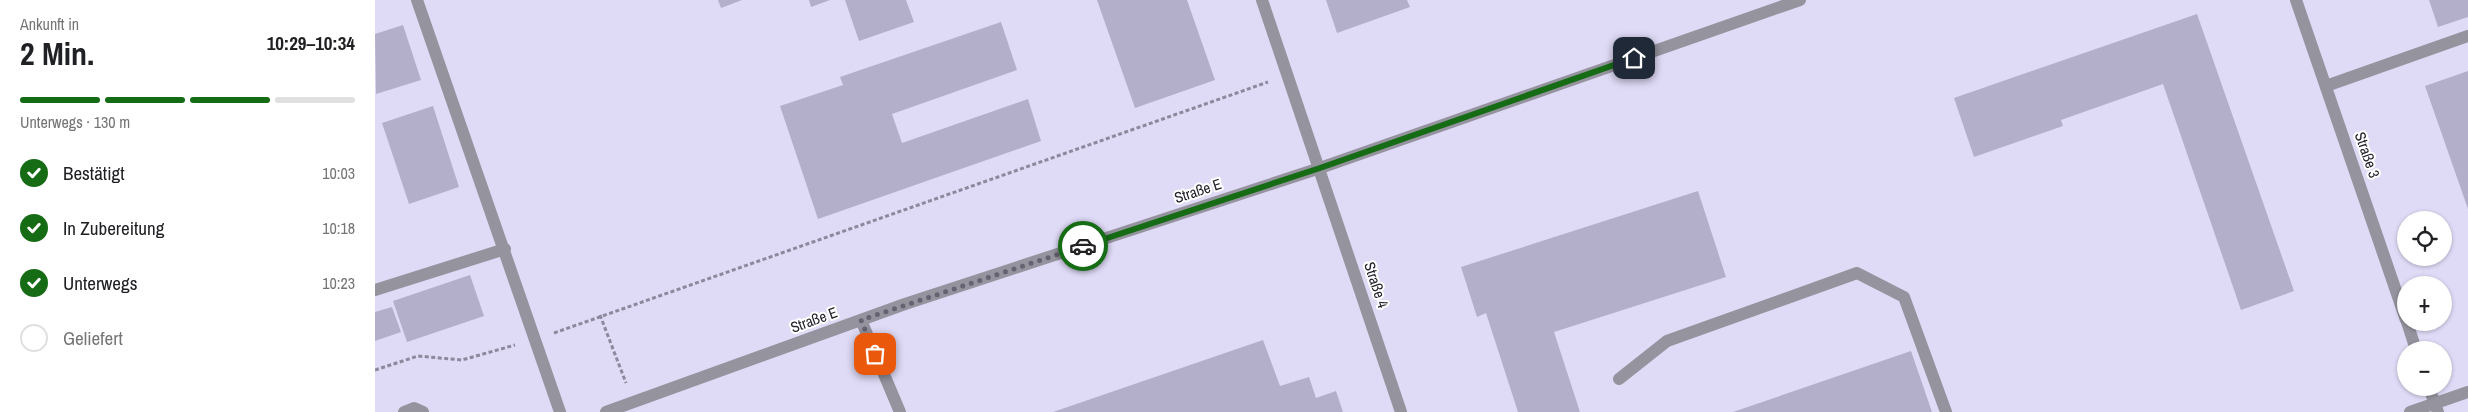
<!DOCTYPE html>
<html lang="de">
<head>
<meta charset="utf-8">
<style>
	:root { --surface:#fff; --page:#f2f2f2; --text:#202124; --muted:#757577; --line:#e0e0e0; --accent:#156c15 }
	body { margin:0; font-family:"Archivo Narrow",sans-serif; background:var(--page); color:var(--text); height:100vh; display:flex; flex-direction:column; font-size:19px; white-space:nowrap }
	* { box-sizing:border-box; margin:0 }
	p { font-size:16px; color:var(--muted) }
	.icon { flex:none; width:28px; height:28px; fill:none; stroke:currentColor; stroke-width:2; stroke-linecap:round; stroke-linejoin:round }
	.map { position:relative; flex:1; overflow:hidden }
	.side { display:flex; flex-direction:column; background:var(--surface); width:375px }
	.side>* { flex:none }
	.tools { position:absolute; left:2022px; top:211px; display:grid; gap:10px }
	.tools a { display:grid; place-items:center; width:55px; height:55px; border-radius:50%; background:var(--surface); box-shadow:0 1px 4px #0004; font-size:25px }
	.pin { position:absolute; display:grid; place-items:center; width:42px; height:42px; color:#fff; margin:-21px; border-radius:10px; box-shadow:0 2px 8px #0006 }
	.courier { position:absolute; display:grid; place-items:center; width:50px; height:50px; margin:-25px; border:4px solid #156c15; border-radius:50%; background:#fff; color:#222; box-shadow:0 1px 6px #0007 }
	.overview em { font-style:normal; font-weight:700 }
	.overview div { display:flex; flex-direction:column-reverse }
	.overview { display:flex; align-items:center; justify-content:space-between; height:85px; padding:0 20px }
	h1 { font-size:32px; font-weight:700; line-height:38px }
	.bar { display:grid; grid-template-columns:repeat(4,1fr); gap:8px 5px; align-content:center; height:60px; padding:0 20px }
	.bar i { height:6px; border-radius:4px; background:var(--line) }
	.bar .selected { background:var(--accent) }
	.bar p { grid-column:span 4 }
	ol { padding:0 20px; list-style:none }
	li { display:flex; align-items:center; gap:15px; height:55px }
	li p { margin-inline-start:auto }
	li .icon { padding:5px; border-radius:50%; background:var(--accent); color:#fff; stroke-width:4 }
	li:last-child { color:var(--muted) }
	li i { width:28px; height:28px; border:2px solid var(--line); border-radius:50% }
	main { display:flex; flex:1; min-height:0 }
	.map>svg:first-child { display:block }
	.building { fill:#b3aec9 }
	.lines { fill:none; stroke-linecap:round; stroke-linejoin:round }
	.path { stroke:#8c899d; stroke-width:3; stroke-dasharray:4 2.5; stroke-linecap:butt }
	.service { stroke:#94939e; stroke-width:12 }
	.done { stroke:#656272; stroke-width:5; stroke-dasharray:0 9 }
	.route { stroke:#156c15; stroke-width:6 }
	.labels { text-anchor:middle; stroke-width:4; stroke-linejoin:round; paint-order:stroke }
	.street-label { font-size:15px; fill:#23212b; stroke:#fff }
</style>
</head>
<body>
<main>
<section class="side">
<div class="overview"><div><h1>2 Min.</h1><p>Ankunft in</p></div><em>10:29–10:34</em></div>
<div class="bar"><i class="selected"></i><i class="selected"></i><i class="selected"></i><i></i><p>Unterwegs · 130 m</p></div>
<ol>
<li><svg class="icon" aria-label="check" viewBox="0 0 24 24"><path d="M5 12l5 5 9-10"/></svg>Bestätigt<p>10:03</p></li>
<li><svg class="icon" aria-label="check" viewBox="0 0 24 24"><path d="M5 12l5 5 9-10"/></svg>In Zubereitung<p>10:18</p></li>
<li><svg class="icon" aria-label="check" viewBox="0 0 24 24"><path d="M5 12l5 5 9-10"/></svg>Unterwegs<p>10:23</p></li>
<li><i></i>Geliefert</li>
</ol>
</section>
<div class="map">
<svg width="2093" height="412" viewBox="0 0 2093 412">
	<rect width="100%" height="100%" fill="#dfdaf6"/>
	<path class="building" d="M343 0H367L346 8Z
		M434 0H455L436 7Z
		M470 0H531L539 22 484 41Z
		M722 0H812L840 80 760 108Z
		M951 0H1032L1035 7 962 33Z
		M2054 0H2093V17L2063 27Z
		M1822 14 1919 291 1866 310 1788 84 1686 120 1688 126 1599 157 1579 98Z
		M626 22 642 70 517 114 527 143 653 99 666 141 443 219 405 106 468 85 465 77Z
		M28 25 46 80 1 94 0 34Z
		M2093 71V209L2050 86Z
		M58 106 84 187 34 204 7 123Z
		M1323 191 1351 277 1179 332 1205 412H1143L1111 313 1102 317 1086 267Z
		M95 275 109 316 32 342 18 301Z
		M17 307 26 332 0 341V312Z
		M888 340 905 386 934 377 941 398 961 391 968 412H678Z
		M1536 351 1557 412H1358Z"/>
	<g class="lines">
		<path class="path" d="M225 315 251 383
			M179 333 893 82
			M0 370 43 356 87 360 140 345"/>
		<path class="service" d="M42 0 185 412
			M887 0 1026 412
			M1921 0 2031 320
			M1951 86 2093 36
			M0 290 130 249
			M486 320 525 412
			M2032 322 2041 350
			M1244 379 1292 341 1482 273 1529 297 1571 412
			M2054 388 2063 412
			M29 412 39 408 48 412
			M231 412 530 304 945 168 1425 0
			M2035 412 2093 392"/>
	</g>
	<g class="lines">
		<path class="done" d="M500 354 486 320 708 246"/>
		<path class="route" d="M708 246 945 168 1259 58"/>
	</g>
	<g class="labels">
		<g class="street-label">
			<text transform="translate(1992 155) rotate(71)" y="5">Straße 3</text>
			<text transform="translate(823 191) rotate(-18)" y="5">Straße E</text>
			<text transform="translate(1001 285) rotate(72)" y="5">Straße 4</text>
			<text transform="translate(439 320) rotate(-20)" y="5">Straße E</text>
		</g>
	</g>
</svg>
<div class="tools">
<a><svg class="icon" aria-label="locate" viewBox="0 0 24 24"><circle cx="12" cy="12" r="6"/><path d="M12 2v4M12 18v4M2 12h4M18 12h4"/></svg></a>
<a>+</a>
<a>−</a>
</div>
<div class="pin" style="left:500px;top:354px;background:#ea580c"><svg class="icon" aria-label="bag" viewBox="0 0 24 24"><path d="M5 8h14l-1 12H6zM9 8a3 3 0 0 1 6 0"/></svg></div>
<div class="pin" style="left:1259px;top:58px;background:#1f2937"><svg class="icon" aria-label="home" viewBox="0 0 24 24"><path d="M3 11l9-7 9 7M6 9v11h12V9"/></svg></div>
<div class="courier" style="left:708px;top:246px"><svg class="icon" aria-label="car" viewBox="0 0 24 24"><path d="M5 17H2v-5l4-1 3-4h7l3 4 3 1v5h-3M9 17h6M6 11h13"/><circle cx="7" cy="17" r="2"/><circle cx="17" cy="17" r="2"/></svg></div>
</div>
</main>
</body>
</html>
